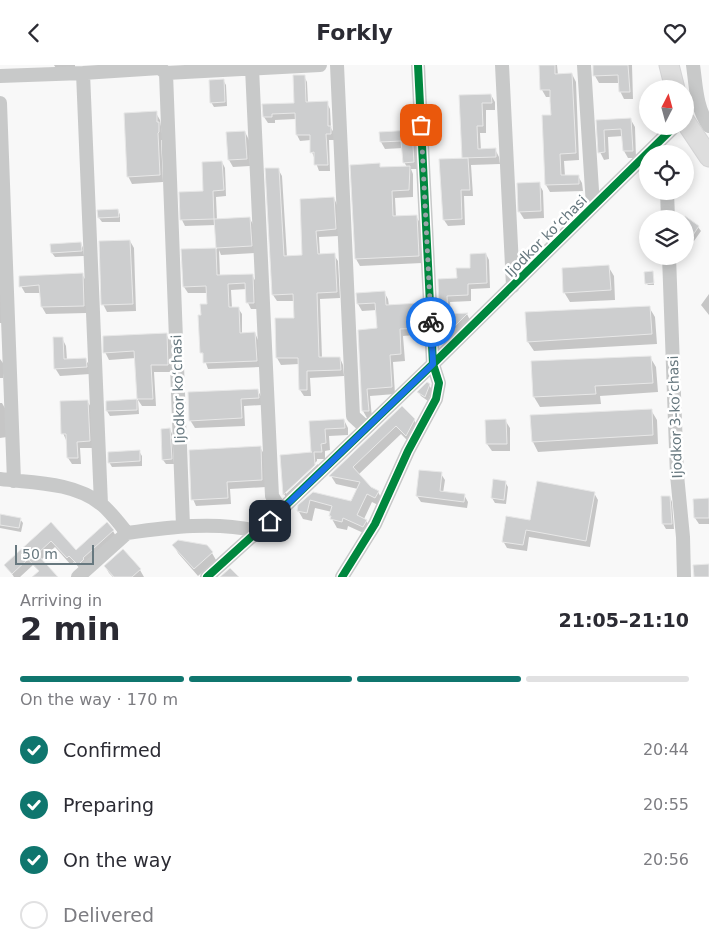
<!DOCTYPE html>
<html lang="en">
<head>
<meta charset="utf-8">
<style>
	:root { --surface:#fff; --page:#f7f7f7; --text:#2b2b33; --muted:#7c7c81; --line:#e1e1e2; --accent:#0f766e }
	body { margin:0; font-family:"DejaVu Sans",sans-serif; background:var(--page); color:var(--text); height:100vh; display:flex; flex-direction:column; font-size:19px; white-space:nowrap }
	* { box-sizing:border-box; margin:0 }
	p { font-size:16px; color:var(--muted) }
	.icon { flex:none; width:28px; height:28px; fill:none; stroke:currentColor; stroke-width:2; stroke-linecap:round; stroke-linejoin:round }
	.map { position:relative; height:512px; overflow:hidden }
	.panel { display:flex; flex-direction:column; background:var(--surface); flex:1 }
	.panel>* { flex:none }
	.needle { width:32px; rotate:6deg }
	.fabs { position:absolute; left:639px; top:15px; display:grid; gap:10px }
	.fabs a { display:grid; place-items:center; width:55px; height:55px; border-radius:50%; background:var(--surface); box-shadow:0 2px 12px #0003; font-size:25px }
	.scale { position:absolute; left:15px; bottom:12px; width:79px; box-sizing:border-box; padding-left:5px; border:2px solid #67787f; border-top:0; font-size:14px; line-height:18px; white-space:nowrap; color:#67787f; -webkit-text-stroke:4px #fff; paint-order:stroke }
	.pin { position:absolute; display:grid; place-items:center; width:42px; height:42px; color:#fff; margin:-21px; border-radius:10px; box-shadow:0 2px 8px #0006 }
	.courier { position:absolute; display:grid; place-items:center; width:50px; height:50px; margin:-25px; border:4px solid #1a73e8; border-radius:50%; background:#fff; color:#222; box-shadow:0 1px 6px #0007 }
	.overview em { font-style:normal; font-weight:700 }
	.overview div { display:flex; flex-direction:column-reverse }
	.overview { display:flex; align-items:center; justify-content:space-between; height:85px; padding:0 20px }
	h1 { font-size:32px; font-weight:700; line-height:38px }
	.bar { display:grid; grid-template-columns:repeat(4,1fr); gap:8px 5px; align-content:center; height:60px; padding:0 20px }
	.bar i { height:6px; border-radius:4px; background:var(--line) }
	.bar .current { background:var(--accent) }
	.bar p { grid-column:span 4 }
	ol { padding:0 20px; list-style:none }
	li { display:flex; align-items:center; gap:15px; height:55px }
	li p { margin-inline-start:auto }
	li .icon { padding:5px; border-radius:50%; background:var(--accent); color:#fff; stroke-width:4 }
	li:last-child { color:var(--muted) }
	li i { width:28px; height:28px; border:2px solid var(--line); border-radius:50% }
	header { display:flex; justify-content:space-between; align-items:center; height:65px; padding:0 20px; background:var(--surface); font-size:22px; font-weight:700 }
	.map>svg:first-child { display:block }
	.shadow { fill:#0003 }
	.building { fill:#cdcecf; stroke:#e8e8e8 }
	.lines { fill:none; stroke-linecap:round; stroke-linejoin:round }
	.major-casing { stroke:#d4d4d5; stroke-width:21 }
	.minor { stroke:#c8c9c9; stroke-width:14 }
	.major { stroke:#dedede; stroke-width:19 }
	.cycleway-casing { stroke:#fff; stroke-width:11 }
	.cycleway { stroke:#00873e; stroke-width:8 }
	.done { stroke:#9aa5a9; stroke-width:5; stroke-dasharray:0 9 }
	.route { stroke:#1a73e8; stroke-width:6 }
	.labels { text-anchor:middle; stroke-width:5; stroke-linejoin:round; paint-order:stroke }
	.street-label { font-size:14px; fill:#67787f; stroke:#fff }
</style>
</head>
<body>
<header><svg class="icon" aria-label="back" viewBox="0 0 24 24"><path d="M15 5l-7 7 7 7"/></svg>Forkly<svg class="icon" aria-label="heart" viewBox="0 0 24 24"><path d="M12 20l-8-8c-3-5 5-10 8-4 3-6 11-1 8 4z"/></svg></header>
<div class="map">
<svg width="709" height="512" viewBox="0 0 709 512">
	<rect width="100%" height="100%" fill="#f8f8f8"/>
	<path class="shadow" d="M54 0H75V7H58Z
		M541 0H557L558 10 572 9 576 17 579 95 564 96 565 111H578L582 118 583 126 550 127 546 120 543 51H552L551 32H546L542 25Z
		M594 0H632L633 34H624L620 26V18H599L595 11Z
		M304 11 307 17 308 39 327 38 330 44 331 63 334 68V75H329L330 106H319L312 87 311 75 300 76 297 70 296 54 275 55V58H268L264 52 296 39Z
		M223 15 226 20 227 41 214 42 211 37Z
		M491 30 495 37V45H486V68H480L481 85 495 84 499 92 500 99 471 100 473 131H464L465 160 448 161 444 155 464 94 461 31Z
		M156 48 160 55 163 75H161L163 117 132 119 128 111Z
		M631 55 635 62 636 93H628L624 86 623 71 608 72 609 94 604 95 600 87 598 57Z
		M411 66 415 74 417 104H411L413 109V132L395 133 396 152 416 151 420 158 422 198 360 201 356 194 379 100 381 103 407 102 404 97 403 83 385 84 381 77Z
		M245 67 249 75 250 101 233 102 229 95 228 68Z
		M222 97 225 103 226 131 216 132 217 155 250 154 254 161 255 188 221 190 219 185 220 211 252 210 256 217 257 244H251L248 238 247 224 231 225 232 243H238L242 249V269L255 268 258 275 260 302 208 304 202 287V251L208 240V228H188L184 222 183 186 217 184 216 160 185 161 182 155 181 128 205 127Z
		M278 104 282 111 287 192 303 191 301 135 334 133 337 140 339 171 319 172 320 190H334L338 196 340 233 320 234 322 293H340L343 300 344 311 310 313 311 331H304L300 325 299 299 281 300 277 293 276 254H295L294 236H277L273 230Z
		M539 119 543 126 544 153 524 154 519 146Z
		M118 145 120 150V157H102L99 153Z
		M680 149 698 162 701 166 694 176 685 169V154H679Z
		M130 176 134 183 136 246 107 247 103 239Z
		M81 178 83 183 84 191 55 192 52 188Z
		M486 189 489 195 490 223 471 224V236L450 237 451 250 467 249 470 255 448 277H445L442 271 439 215 458 214 472 204Z
		M0 201 2 258H0Z
		M608 201 614 211 615 235 570 237 564 227Z
		M653 208 654 220H648L646 218Z
		M82 209 86 216 87 248 46 249 42 242 41 228H25L21 221Z
		M384 227 388 234 389 241 420 239 424 246 425 269 403 271 405 296 393 297 395 329 370 331 372 353H367L363 346 359 266 378 264 377 245 362 246 358 239Z
		M709 229V250L701 240Z
		M649 242 655 252 657 279 534 286 528 277Z
		M166 269 170 276 172 307H154L156 341H142L138 335 139 349 110 351 107 346V337L138 335 136 293 109 295 105 287Z
		M62 273 66 281 67 295 85 294 90 301V309L60 311 55 303Z
		M650 292 656 302 658 327 600 331 601 339 540 342 534 332 532 297Z
		M0 294 3 298V313H0Z
		M429 320 432 325 428 336 421 331 418 327Z
		M258 326 262 333V340L244 341 245 361 195 363 190 355Z
		M87 336 91 342 93 383H80L81 399H72L68 393 66 375 63 368Z
		M0 338H2L6 345 7 372 0 373Z
		M402 343 414 355 419 364 411 379 401 369 358 410 370 423 378 427 383 436 380 441 372 437 364 454 366 456 372 464 368 470 348 461 347 465 337 463 332 454V447L315 443 312 456 303 454 298 445 313 428 352 438 358 424 336 419 331 411Z
		M651 345 657 355 658 379 538 387 533 377Z
		M344 355 348 363V370L329 371 330 385 325 386V394H317V396L286 425V429L318 399V408L288 436 284 429 282 391 313 388 310 357Z
		M505 355 510 363V386H492L487 379Z
		M170 364 172 369 174 399H166L163 395Z
		M260 382 264 389 266 422 230 424 231 439 196 441 193 434Z
		M139 386 142 391V401L112 402 109 397Z
		M441 409 445 415 443 428 464 430 468 437 467 443 421 437 417 431Z
		M505 417 508 422 506 439 495 438 492 433Z
		M594 428 598 435 590 482 529 472 527 486 507 483 503 476 531 456Z
		M662 432H670L672 437 674 464H666L663 459Z
		M709 435V459H699L695 453Z
		M0 450 20 454 23 458 21 467 0 463Z
		M50 459 76 487 113 466 117 473 82 506 74 497 71 500 55 482 41 495 57 512H34L40 507 33 500 20 512H14L6 500Z
		M174 480 212 488 216 495 198 511 178 488Z
		M122 485 140 505 144 512H113L109 508 105 501Z"/>
	<path class="building" d="M539 0H555V9L572 8 576 88 560 89 561 110H579V119L545 120 542 50H551L550 36V25H540Z
		M593 0H628L630 27H619L618 10 593 11Z
		M293 10H305L306 37 328 36V61H331V69H326L328 100H314V87L310 88V70H296L295 48 272 49V52H263L262 39 294 38Z
		M224 14 225 37 210 38 209 15Z
		M491 29 492 38H482L483 61H477L478 84 496 83V92L462 93 459 30Z
		M157 46V57H159V67L158 68 160 110 127 112 124 48Z
		M631 53 633 86H623L621 64 604 65 605 87 598 88 596 55Z
		M412 65 414 97 403 98 401 76 380 77 379 67Z
		M245 66 247 94 228 95 226 67Z
		M468 93 470 125H461L462 154 443 155 439 94Z
		M222 96 224 125 213 126 214 154 180 155 179 127 203 126 202 97Z
		M380 98V102L410 101 409 125 392 126 393 151 417 150 419 191 355 194 350 100Z
		M265 103H279L284 191 302 190 300 134 334 132 336 164 316 166 318 189 335 188 337 227 317 228 319 292H340L341 305 307 306V325H299L298 293H276L275 253H294L293 229 272 230Z
		M540 117 541 146 518 147 517 118Z
		M118 144 119 152 98 153 97 145Z
		M685 151 699 161 691 173 685 168Z
		M250 152 252 181 216 183 214 154Z
		M130 175 133 239 101 240 99 176Z
		M81 177 82 186 51 188 50 179Z
		M216 183 217 210 253 209 254 238H246L245 218 228 219 229 242H239L240 268 255 267 257 296 203 298V288H200L198 250H201L200 239H207L206 221 183 222 181 184Z
		M486 188 487 218 468 219V230L447 231 448 249 468 248 445 271H440L438 214 457 213 456 203H470V189Z
		M609 200 611 225 563 228 562 203Z
		M653 206 654 218 645 219 644 207Z
		M83 208 84 241 41 242 39 220 19 222V211Z
		M385 226 386 240 420 238 422 263 400 264 401 289 390 290 392 322 367 324 369 346H362L358 265 377 263 375 238 357 239 356 228Z
		M650 241 652 269 527 277 525 247Z
		M167 268 168 300H151L153 334H137L134 286 103 288V271Z
		M53 272H63L64 294 86 293 87 302 54 304Z
		M651 291 653 318 595 321 596 329 533 332 531 296Z
		M427 317 430 319 425 332 417 327Z
		M258 324 259 333 241 334 242 353 189 356 188 327Z
		M137 334V345L106 346V336Z
		M88 335 90 376 77 377 78 393H67L66 369H61L60 336Z
		M402 341 415 354 406 371 396 361 353 402 371 422 379 426 375 433 367 429 357 450 367 455 363 462 343 453 342 457 330 454 331 451H329L332 441 310 435 307 448 297 446 298 440 313 427 351 436 360 417 329 411Z
		M652 344 653 370 532 377 530 350Z
		M344 354 345 363 325 364 326 378 321 379 322 387H314L315 400 283 430 280 390 312 387H311L309 356Z
		M506 354 507 379H486L485 355Z
		M170 363 172 394 162 395 161 364Z
		M261 381 262 415 227 417 228 433 191 435 189 385Z
		M140 385V396L108 398V387Z
		M419 405 442 407 440 426 465 429 464 437 416 431Z
		M493 414 506 416 504 435 491 433Z
		M537 416 595 427 586 476 526 465 523 480 502 477 506 451 530 455Z
		M661 431H670L672 459H662Z
		M709 433V453H694L693 434Z
		M0 449 21 453 19 463 0 460Z
		M51 457 76 485 107 457 114 465 83 493 84 494 78 500 69 491 67 493 51 476 37 489 58 512H32L39 506 28 494 12 509 4 500Z
		M178 475 207 480 213 487 194 504 172 480Z
		M123 484 141 504 132 512H114L104 501Z
		M709 499V512H694L693 500Z
		M230 503 239 512H220Z"/>
	<g class="lines">
		<g class="major-casing">
			<path id="major" d="M669 0 675 24
				M685 56 709 92"/>
		</g>
		<path class="minor" d="M337 0 353 351 366 363
			M502 0 513 221
			M584 0 593 141
			M693 0C696 21 696 43 709 61
			M252 3 272 431 281 445
			M83 8 101 439
			M166 8 183 461
			M0 11 83 8 160 3 166 8 320 0
			M0 38 14 416
			M667 126 668 154
			M669 191 675 357 677 410 683 472 684 512
			M0 414C33 418 74 417 101 439 110 446 119 458 127 468 170 462 215 456 258 466
			M78 512 127 468
			M207 512 281 445 433 299 675 61
			M342 512 375 459 408 386 436 334 439 318 433 299 418 0"/>
		<use href="#major" class="major"/>
		<g class="cycleway-casing">
			<path id="cycleway" d="M207 512 281 445 433 299 675 61
				M342 512 375 459 408 386 436 334 439 318 433 299 418 0"/>
		</g>
		<use href="#cycleway" class="cycleway"/>
	</g>
	<g class="lines">
		<path class="done" d="M421 60 431 257"/>
		<path class="route" d="M270 456 433 299 431 257"/>
	</g>
	<g class="labels">
		<g class="street-label">
			<text transform="translate(546 171) rotate(-45)" y="5">Ijodkor koʻchasi</text>
			<text transform="translate(178 324) rotate(-92)" y="5">Ijodkor koʻchasi</text>
			<text transform="translate(675 352) rotate(-92)" y="5">Ijodkor 3-koʼchasi</text>
		</g>
	</g>
</svg>
<div class="fabs">
<a><svg class="needle" viewBox="-14 -14 28 28"><path d="M0-13l5 13h-10z" fill="#e53935"/><path d="M0 13l5-13h-10z" fill="#7c7c81"/></svg></a>
<a><svg class="icon" aria-label="locate" viewBox="0 0 24 24"><circle cx="12" cy="12" r="6"/><path d="M12 2v4M12 18v4M2 12h4M18 12h4"/></svg></a>
<a><svg class="icon" aria-label="layers" viewBox="0 0 24 24"><path d="M12 4l9 5-9 5-9-5zM3 14l9 5 9-5"/></svg></a>
</div>
<div class="scale">50 m</div>
<div class="pin" style="left:421px;top:60px;background:#ea580c"><svg class="icon" aria-label="bag" viewBox="0 0 24 24"><path d="M5 8h14l-1 12H6zM9 8a3 3 0 0 1 6 0"/></svg></div>
<div class="pin" style="left:270px;top:456px;background:#1f2937"><svg class="icon" aria-label="home" viewBox="0 0 24 24"><path d="M3 11l9-7 9 7M6 9v11h12V9"/></svg></div>
<div class="courier" style="left:431px;top:257px"><svg class="icon" aria-label="bike" viewBox="0 0 24 24"><circle cx="6" cy="16" r="4"/><circle cx="18" cy="16" r="4"/><path d="M6 16l4-8h5l3 8M10 8l3 8H6M13 5h3"/></svg></div>
</div>
<section class="panel">
<div class="overview"><div><h1>2 min</h1><p>Arriving in</p></div><em>21:05–21:10</em></div>
<div class="bar"><i class="current"></i><i class="current"></i><i class="current"></i><i></i><p>On the way · 170 m</p></div>
<ol>
<li><svg class="icon" aria-label="check" viewBox="0 0 24 24"><path d="M5 12l5 5 9-10"/></svg>Confirmed<p>20:44</p></li>
<li><svg class="icon" aria-label="check" viewBox="0 0 24 24"><path d="M5 12l5 5 9-10"/></svg>Preparing<p>20:55</p></li>
<li><svg class="icon" aria-label="check" viewBox="0 0 24 24"><path d="M5 12l5 5 9-10"/></svg>On the way<p>20:56</p></li>
<li><i></i>Delivered</li>
</ol>
</section>
</body>
</html>
